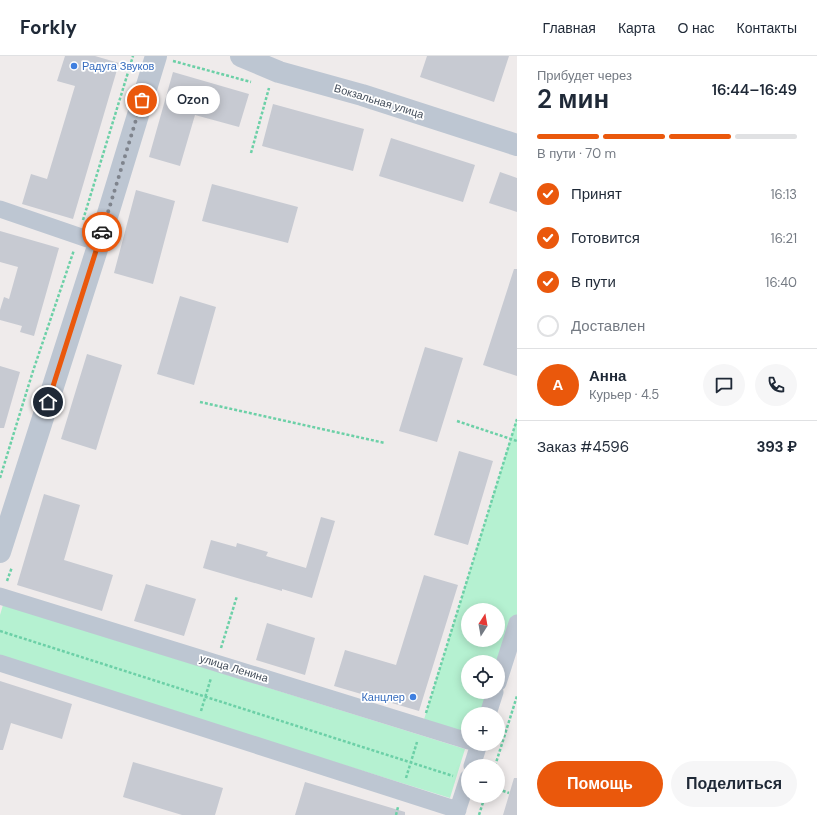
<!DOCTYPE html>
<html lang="ru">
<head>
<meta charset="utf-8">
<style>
	:root { --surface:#fff; --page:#f6f6f7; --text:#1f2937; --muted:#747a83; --line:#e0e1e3; --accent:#ea580c }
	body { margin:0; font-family:"DM Sans",sans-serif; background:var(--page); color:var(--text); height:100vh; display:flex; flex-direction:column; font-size:15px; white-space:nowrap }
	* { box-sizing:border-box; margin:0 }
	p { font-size:13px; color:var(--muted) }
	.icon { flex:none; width:22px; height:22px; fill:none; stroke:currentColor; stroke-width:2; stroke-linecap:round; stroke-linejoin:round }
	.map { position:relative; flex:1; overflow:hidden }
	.sheet { display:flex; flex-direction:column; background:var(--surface); width:300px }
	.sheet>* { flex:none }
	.needle { width:26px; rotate:11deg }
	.controls { position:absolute; left:461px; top:547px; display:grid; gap:8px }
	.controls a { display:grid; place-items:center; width:44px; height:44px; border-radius:50%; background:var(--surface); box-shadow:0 2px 10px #0003; font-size:20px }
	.pin { position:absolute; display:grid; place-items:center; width:34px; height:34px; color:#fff; margin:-17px; border:2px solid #fff; border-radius:50%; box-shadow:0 1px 4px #0007 }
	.courier { position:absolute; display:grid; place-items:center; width:40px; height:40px; margin:-20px; border:3px solid #ea580c; border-radius:50%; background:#fff; color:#222; box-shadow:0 1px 5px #0007 }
	.bubble { position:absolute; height:28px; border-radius:14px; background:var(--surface); box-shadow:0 2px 10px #0003; font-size:13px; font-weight:600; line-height:28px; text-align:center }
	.head em { font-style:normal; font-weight:600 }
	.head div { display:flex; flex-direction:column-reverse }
	.head { display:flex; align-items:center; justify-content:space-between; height:68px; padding:0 20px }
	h1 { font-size:26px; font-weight:600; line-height:30px }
	.bar { display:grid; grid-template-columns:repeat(4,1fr); gap:6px 4px; align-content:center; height:48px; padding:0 20px }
	.bar i { height:5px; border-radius:3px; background:var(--line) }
	.bar .on { background:var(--accent) }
	.bar p { grid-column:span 4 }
	.line { display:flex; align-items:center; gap:10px; padding:0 20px; border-top:1px solid var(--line) }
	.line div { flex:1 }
	.round { display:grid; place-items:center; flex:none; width:42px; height:42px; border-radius:21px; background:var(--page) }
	ol { padding:0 20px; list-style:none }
	li { display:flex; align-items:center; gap:12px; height:44px }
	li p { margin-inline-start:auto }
	li .icon { padding:4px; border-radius:50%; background:var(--accent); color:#fff; stroke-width:4 }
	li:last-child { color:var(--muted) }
	li i { width:22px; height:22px; border:2px solid var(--line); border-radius:50% }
	.action { display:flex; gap:8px; margin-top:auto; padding:8px 20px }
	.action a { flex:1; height:46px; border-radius:24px; background:var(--accent); color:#fff; font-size:16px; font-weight:600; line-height:46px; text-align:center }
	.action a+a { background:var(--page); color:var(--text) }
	header { display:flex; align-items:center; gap:24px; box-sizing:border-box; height:56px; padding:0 20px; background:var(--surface); border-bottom:1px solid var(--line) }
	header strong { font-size:19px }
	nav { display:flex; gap:22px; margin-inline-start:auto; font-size:14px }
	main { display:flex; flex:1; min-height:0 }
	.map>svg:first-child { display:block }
	.green { fill:#b5f1d1; fill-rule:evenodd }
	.building { fill:#c7cad2 }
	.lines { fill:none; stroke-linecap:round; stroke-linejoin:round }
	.path { stroke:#6cd0a7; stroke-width:2.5; stroke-dasharray:3 2; stroke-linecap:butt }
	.minor { stroke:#bdc6d2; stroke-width:17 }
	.tertiary { stroke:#bdc6d2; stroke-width:22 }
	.done { stroke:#7f848d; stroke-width:4; stroke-dasharray:0 7.2 }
	.route { stroke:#ea580c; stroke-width:5 }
	.shop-dot { fill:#3f7fe0; stroke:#fff; stroke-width:1.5 }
	.labels { text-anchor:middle; stroke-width:3.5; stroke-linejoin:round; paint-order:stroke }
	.shop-label { font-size:11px; fill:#366cbe; stroke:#fff; text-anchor:start }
	.street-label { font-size:11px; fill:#434d5a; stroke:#fff }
</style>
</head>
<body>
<header>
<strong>Forkly</strong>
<nav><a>Главная</a><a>Карта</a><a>О нас</a><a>Контакты</a></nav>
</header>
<main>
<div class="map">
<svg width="517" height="759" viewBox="0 0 517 759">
	<rect width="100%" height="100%" fill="#efebeb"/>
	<path class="green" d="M517 362V567L498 606H468V636H495L488 658H468V685L422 670ZM468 554H498V584H468Z
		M3 549 465 693 450 742 0 602V559Z"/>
	<path class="building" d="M65 0H95L119 7 73 163 22 148 31 118 47 123 75 30 57 25Z
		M427 0H509L494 46 420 21Z
		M173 16 249 38 239 71 195 59 180 110 149 101Z
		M273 48 364 73 353 115 262 90Z
		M391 82 475 109 463 146 379 120Z
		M500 116 517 122V156L489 147Z
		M212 128 298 151 288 187 202 165Z
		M136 134 175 145 153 228 114 217Z
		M0 175 59 192 34 280 20 276 22 270 0 264V254L4 241 9 243 18 211 0 206Z
		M514 213H517V320L483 309Z
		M180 240 216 251 194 329 157 318Z
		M425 291 463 302 437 386 399 375Z
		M87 298 122 309 96 394 61 383Z
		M0 310 20 316 4 372H0Z
		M459 395 493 405 468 489 434 479Z
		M44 438 80 449 64 504 113 519 102 555 17 529Z
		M321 461 335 465 312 542 282 533V535L203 512 211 484 236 491 237 487 268 496 266 500 306 512Z
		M424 519 458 529 419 655 334 630 345 594 396 609Z
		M146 528 196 543 184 580 134 565Z
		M267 567 315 582 305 619 256 604Z
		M0 625 72 648 62 683 11 667 3 694H0Z
		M133 706 223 732 215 759H182L123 741Z
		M514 722H517V759H503Z
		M305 726 405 756V759H295Z"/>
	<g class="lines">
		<path class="path" d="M173 5 251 26
			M251 97 269 32
			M83 164 133 0
			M200 346 385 387
			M457 365 517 385
			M0 422 33 315 74 194
			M7 525 12 511
			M0 575 453 720
			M221 592 237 540
			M201 655 211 622
			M426 657 517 363
			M495 710 517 640
			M406 722 417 686
			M498 733 509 737
			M396 759 398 751
			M479 759 485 740"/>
		<path class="minor" d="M0 153 99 187
			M0 540 468 685
			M0 607 458 754
			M498 627 517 567
			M488 658 495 636
			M472 710 479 688
			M456 759 468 722"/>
		<path class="tertiary" d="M241 0 279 16 362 39 517 89
			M0 496 99 187 156 0"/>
	</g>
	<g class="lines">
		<path class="done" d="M102 176 142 44"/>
		<path class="route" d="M48 346 102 176"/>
	</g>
	<g class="shop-dot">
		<circle cx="74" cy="10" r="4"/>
		<circle cx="413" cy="641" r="4"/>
	</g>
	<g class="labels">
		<g class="shop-label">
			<text x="82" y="14">Радуга Звуков</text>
			<text x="405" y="645" text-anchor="end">Канцлер</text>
		</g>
		<g class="street-label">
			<text transform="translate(379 45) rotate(17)" y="4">Вокзальная улица</text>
			<text transform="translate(234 612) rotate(17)" y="4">улица Ленина</text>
		</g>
	</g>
</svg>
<div class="controls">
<a><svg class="needle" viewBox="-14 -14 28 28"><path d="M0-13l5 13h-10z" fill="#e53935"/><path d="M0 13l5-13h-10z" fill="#747a83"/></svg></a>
<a><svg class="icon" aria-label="locate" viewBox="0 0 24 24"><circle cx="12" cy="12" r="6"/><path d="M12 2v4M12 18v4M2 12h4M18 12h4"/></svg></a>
<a>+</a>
<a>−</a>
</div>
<div class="pin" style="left:142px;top:44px;background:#ea580c"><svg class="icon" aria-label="bag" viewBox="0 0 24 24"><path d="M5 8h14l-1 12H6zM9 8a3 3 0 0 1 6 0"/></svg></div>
<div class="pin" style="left:48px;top:346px;background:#1f2937"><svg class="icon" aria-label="home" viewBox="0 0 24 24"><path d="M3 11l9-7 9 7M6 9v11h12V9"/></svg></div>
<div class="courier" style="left:102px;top:176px"><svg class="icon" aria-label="car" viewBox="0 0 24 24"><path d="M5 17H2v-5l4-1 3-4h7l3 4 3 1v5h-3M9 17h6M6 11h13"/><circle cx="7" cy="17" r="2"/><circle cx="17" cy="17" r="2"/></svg></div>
<div class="bubble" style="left:166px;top:30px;width:54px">Ozon</div>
</div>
<section class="sheet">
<div class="head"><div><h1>2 мин</h1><p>Прибудет через</p></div><em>16:44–16:49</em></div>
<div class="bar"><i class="on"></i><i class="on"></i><i class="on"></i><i></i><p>В пути · 70 m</p></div>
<ol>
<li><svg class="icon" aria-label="check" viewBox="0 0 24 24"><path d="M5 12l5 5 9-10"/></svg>Принят<p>16:13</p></li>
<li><svg class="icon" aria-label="check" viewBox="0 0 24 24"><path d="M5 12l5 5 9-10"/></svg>Готовится<p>16:21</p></li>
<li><svg class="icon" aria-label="check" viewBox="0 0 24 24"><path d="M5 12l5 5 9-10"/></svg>В пути<p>16:40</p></li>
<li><i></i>Доставлен</li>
</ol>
<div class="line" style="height:72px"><b class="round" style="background:var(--accent);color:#fff">А</b><div><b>Анна</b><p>Курьер · 4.5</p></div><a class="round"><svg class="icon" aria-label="chat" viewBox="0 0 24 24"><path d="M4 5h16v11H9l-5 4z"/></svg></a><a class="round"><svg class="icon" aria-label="phone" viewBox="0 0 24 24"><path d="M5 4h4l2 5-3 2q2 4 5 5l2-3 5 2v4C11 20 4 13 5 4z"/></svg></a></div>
<div class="line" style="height:52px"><div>Заказ #4596</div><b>393 ₽</b></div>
<div class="action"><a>Помощь</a><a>Поделиться</a></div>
</section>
</main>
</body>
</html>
